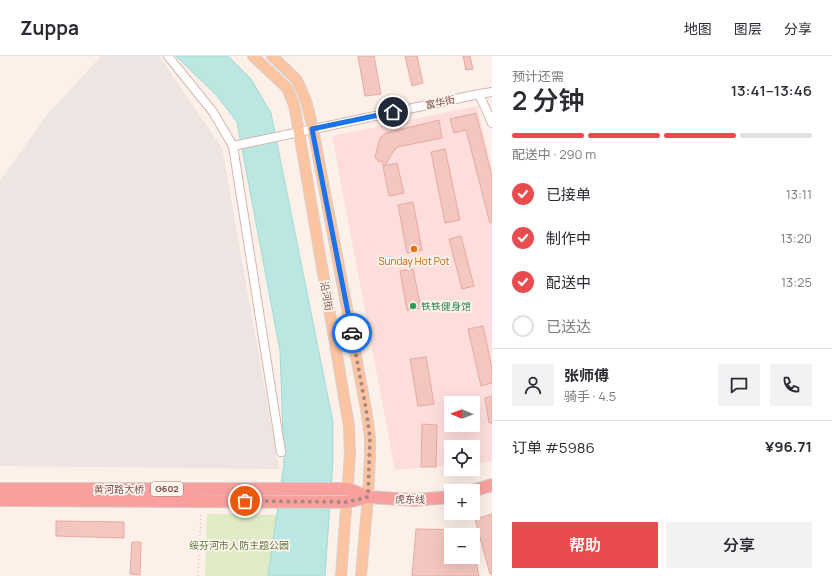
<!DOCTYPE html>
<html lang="zh">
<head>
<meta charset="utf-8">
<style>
	:root { --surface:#fff; --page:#f2f2f3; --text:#2b2b33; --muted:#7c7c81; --line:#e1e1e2; --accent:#e84c4e }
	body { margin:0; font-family:Manrope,"Noto Sans SC",sans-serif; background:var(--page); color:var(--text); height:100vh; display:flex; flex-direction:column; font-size:15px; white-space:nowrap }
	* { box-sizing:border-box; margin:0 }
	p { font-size:13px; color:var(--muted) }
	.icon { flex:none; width:22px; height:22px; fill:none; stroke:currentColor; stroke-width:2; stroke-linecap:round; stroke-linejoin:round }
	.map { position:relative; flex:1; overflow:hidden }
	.side { display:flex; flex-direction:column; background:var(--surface); width:340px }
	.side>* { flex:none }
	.needle { width:26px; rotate:271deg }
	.buttons { position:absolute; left:444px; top:340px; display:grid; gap:8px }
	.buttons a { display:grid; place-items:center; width:36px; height:36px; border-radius:0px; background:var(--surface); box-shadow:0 4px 16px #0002; font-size:20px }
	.pin { position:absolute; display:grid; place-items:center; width:34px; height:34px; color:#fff; margin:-17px; border:2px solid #fff; border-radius:50%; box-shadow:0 1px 4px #0007 }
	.courier { position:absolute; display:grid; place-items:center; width:40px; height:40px; margin:-20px; border:3px solid #1a73e8; border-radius:50%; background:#fff; color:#222; box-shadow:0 1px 5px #0007 }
	.head em { font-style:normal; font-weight:600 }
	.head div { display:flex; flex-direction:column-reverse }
	.head { display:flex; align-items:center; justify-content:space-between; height:68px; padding:0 20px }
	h1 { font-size:26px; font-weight:600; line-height:30px }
	.bar { display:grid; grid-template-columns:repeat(4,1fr); gap:6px 4px; align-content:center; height:48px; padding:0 20px }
	.bar i { height:5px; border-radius:3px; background:var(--line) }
	.bar .current { background:var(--accent) }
	.bar p { grid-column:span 4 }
	.line { display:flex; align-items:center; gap:10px; padding:0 20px; border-top:1px solid var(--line) }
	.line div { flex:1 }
	.round { display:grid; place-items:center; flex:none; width:42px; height:42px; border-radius:0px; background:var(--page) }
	ol { padding:0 20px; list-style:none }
	li { display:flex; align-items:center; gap:12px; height:44px }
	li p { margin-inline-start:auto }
	li .icon { padding:4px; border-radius:50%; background:var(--accent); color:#fff; stroke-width:4 }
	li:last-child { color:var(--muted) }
	li i { width:22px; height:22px; border:2px solid var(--line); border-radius:50% }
	.primary-button { display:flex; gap:8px; margin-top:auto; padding:8px 20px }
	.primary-button a { flex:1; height:46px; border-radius:0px; background:var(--accent); color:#fff; font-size:16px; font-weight:600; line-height:46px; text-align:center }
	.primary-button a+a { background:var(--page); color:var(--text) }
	header { display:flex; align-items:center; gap:24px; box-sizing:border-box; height:56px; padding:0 20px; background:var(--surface); border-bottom:1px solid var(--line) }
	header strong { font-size:19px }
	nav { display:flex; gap:22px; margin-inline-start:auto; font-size:14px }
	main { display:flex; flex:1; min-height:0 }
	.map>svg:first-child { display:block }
	.commercial { fill:#fddedc; fill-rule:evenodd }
	.industrial { fill:#eee4e1 }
	.green { fill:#deebc5 }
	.water { fill:#bbe7e3; stroke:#a1d9d5 }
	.building { fill:#f3c7bf; stroke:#e6a99f }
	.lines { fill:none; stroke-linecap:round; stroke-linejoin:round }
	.minor-casing { stroke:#d2b7b0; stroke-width:10 }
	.major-casing { stroke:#d9cecd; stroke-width:12 }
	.highway-casing { stroke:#d9cecd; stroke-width:14 }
	.path { stroke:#d8aaa1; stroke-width:1; stroke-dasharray:1 3; stroke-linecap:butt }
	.minor { stroke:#fff; stroke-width:8 }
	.major { stroke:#fcc4a0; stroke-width:10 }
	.highway { stroke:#f8a09e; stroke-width:12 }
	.done { stroke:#a78882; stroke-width:4; stroke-dasharray:0 7.2 }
	.route { stroke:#1a73e8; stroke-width:5 }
	.food-dot { fill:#e8710a; stroke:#fff5ef; stroke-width:1.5 }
	.leisure-dot { fill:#2e9e5b; stroke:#fff5ef; stroke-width:1.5 }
	.labels { text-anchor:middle; stroke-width:3.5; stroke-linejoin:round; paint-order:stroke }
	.shield { fill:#fff5ef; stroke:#a0827c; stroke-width:1 }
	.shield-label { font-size:9px; font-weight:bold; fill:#78504b }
	.street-label { font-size:10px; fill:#78504b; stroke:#fff5ef }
	.food-label { font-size:10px; fill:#c56008; stroke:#fff5ef }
	.leisure-label { font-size:10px; fill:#27864d; stroke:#fff5ef; text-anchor:start }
	.park-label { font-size:10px; fill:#5e7840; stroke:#fff5ef }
</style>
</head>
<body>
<header>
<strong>Zuppa</strong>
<nav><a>地图</a><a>图层</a><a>分享</a></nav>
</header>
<main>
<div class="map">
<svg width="492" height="520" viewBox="0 0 492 520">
	<rect width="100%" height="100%" fill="#fdf0e8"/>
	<path class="commercial" d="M477 50 492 113V405L473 407V391H451V409L395 414 332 80ZM451 347H473V369H451Z"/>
	<path class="industrial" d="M101 0H159L222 92 279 413 0 410V125L46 60Z"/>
	<path class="green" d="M207 458 277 459 268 520H205Z"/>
	<path class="water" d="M176 0H228L251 23 271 57 333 366V404L325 520H268L284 408 280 295 237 66 217 40Z"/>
	<path class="building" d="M358 0H374L381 38 365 40Z
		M405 0H417L423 27 412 30Z
		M463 0H470L473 13 466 14Z
		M476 57 492 121V166L490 167 466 74 454 77 450 63Z
		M439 64 442 82 397 91 391 99 385 110 397 107 404 137 389 140 382 105 379 106 375 101 380 82 386 77Z
		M445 93 460 164 445 167 431 96Z
		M413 146 422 194 407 197 398 149Z
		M461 180 474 230 462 233 449 183Z
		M413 213 421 252 407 254 400 215Z
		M483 270 492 312V327L481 330 468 273Z
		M426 301 434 348 418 350 410 303Z
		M492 340V367H489L485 342Z
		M422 368 437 369 436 411H421Z
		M492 458V518H490L475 463Z
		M56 465 124 466V482L56 480Z
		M416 473 470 474 471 479H451V501H475L479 520H412Z
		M132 486H141L140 519 130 518Z"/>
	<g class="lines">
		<g class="minor-casing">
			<path id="minor" d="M168 0 213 56 233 90 281 396
				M479 38 492 36
				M233 90 479 38 492 67"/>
		</g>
		<g class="major-casing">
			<path id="major" d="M253 0 287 32 294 49 299 76 349 370 350 399 341 520
				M272 0 297 24 306 45 313 73 366 353 370 381V401L368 441 361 520"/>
		</g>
		<g class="highway-casing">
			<path id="highway" d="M0 433H348L368 441 347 446 0 444
				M472 435 492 429
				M368 441 414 444 451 441"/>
		</g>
		<path class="path" d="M198 520 201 456"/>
		<use href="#minor" class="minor"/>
		<use href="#major" class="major"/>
		<use href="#highway" class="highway"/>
	</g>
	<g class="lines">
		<path class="done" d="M245 445 347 446 368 441 370 381 366 353 352 277"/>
		<path class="route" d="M352 277 312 73 393 56"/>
	</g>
	<circle class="food-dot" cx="414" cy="193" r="4"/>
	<circle class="leisure-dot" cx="413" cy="250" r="4"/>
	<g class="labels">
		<rect class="shield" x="151" y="426" width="32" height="14" rx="3"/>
		<g class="shield-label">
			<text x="167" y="436">G602</text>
		</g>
		<g class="street-label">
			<text transform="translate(440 46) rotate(-12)" y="4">富华街</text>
			<text transform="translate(327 240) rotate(80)" y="4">沿河街</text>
			<text x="119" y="437">黄河路大桥</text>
			<text transform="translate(410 443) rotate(1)" y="4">虎东线</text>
		</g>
		<g class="food-label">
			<text x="414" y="209">Sunday Hot Pot</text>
		</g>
		<g class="leisure-label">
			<text x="421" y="254">铁铁健身馆</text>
		</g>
		<g class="park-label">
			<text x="239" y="493">绥芬河市人防主题公园</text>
		</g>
	</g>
</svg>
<div class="buttons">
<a><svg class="needle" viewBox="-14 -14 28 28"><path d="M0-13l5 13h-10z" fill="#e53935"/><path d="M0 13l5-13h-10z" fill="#7c7c81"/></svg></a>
<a><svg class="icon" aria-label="locate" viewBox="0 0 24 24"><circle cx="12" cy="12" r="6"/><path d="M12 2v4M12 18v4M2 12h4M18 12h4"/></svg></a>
<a>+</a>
<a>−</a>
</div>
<div class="pin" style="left:245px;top:445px;background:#ea580c"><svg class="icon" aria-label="bag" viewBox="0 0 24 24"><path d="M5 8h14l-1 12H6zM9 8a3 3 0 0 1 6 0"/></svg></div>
<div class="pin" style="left:393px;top:56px;background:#1f2937"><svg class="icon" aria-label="home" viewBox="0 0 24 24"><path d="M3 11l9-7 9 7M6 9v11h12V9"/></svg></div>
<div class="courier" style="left:352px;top:277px"><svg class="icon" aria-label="car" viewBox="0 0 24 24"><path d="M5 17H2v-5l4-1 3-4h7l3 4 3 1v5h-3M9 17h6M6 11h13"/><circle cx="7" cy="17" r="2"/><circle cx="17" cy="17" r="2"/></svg></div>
</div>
<section class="side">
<div class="head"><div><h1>2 分钟</h1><p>预计还需</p></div><em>13:41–13:46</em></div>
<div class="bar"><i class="current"></i><i class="current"></i><i class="current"></i><i></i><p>配送中 · 290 m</p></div>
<ol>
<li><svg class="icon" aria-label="check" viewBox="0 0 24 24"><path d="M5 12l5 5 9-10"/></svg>已接单<p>13:11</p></li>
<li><svg class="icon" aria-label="check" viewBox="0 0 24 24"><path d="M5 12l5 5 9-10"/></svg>制作中<p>13:20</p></li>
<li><svg class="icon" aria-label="check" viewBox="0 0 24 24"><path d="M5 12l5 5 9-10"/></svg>配送中<p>13:25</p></li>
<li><i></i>已送达</li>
</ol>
<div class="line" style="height:72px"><a class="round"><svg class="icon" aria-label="person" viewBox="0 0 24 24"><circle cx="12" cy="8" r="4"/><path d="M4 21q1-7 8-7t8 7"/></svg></a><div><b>张师傅</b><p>骑手 · 4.5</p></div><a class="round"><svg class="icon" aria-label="chat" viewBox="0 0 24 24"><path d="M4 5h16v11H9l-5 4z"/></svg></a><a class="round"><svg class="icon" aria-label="phone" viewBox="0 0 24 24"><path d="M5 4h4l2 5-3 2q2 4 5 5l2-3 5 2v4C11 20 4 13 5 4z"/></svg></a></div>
<div class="line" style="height:52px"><div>订单 #5986</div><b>¥96.71</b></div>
<div class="primary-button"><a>帮助</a><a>分享</a></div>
</section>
</main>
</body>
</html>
